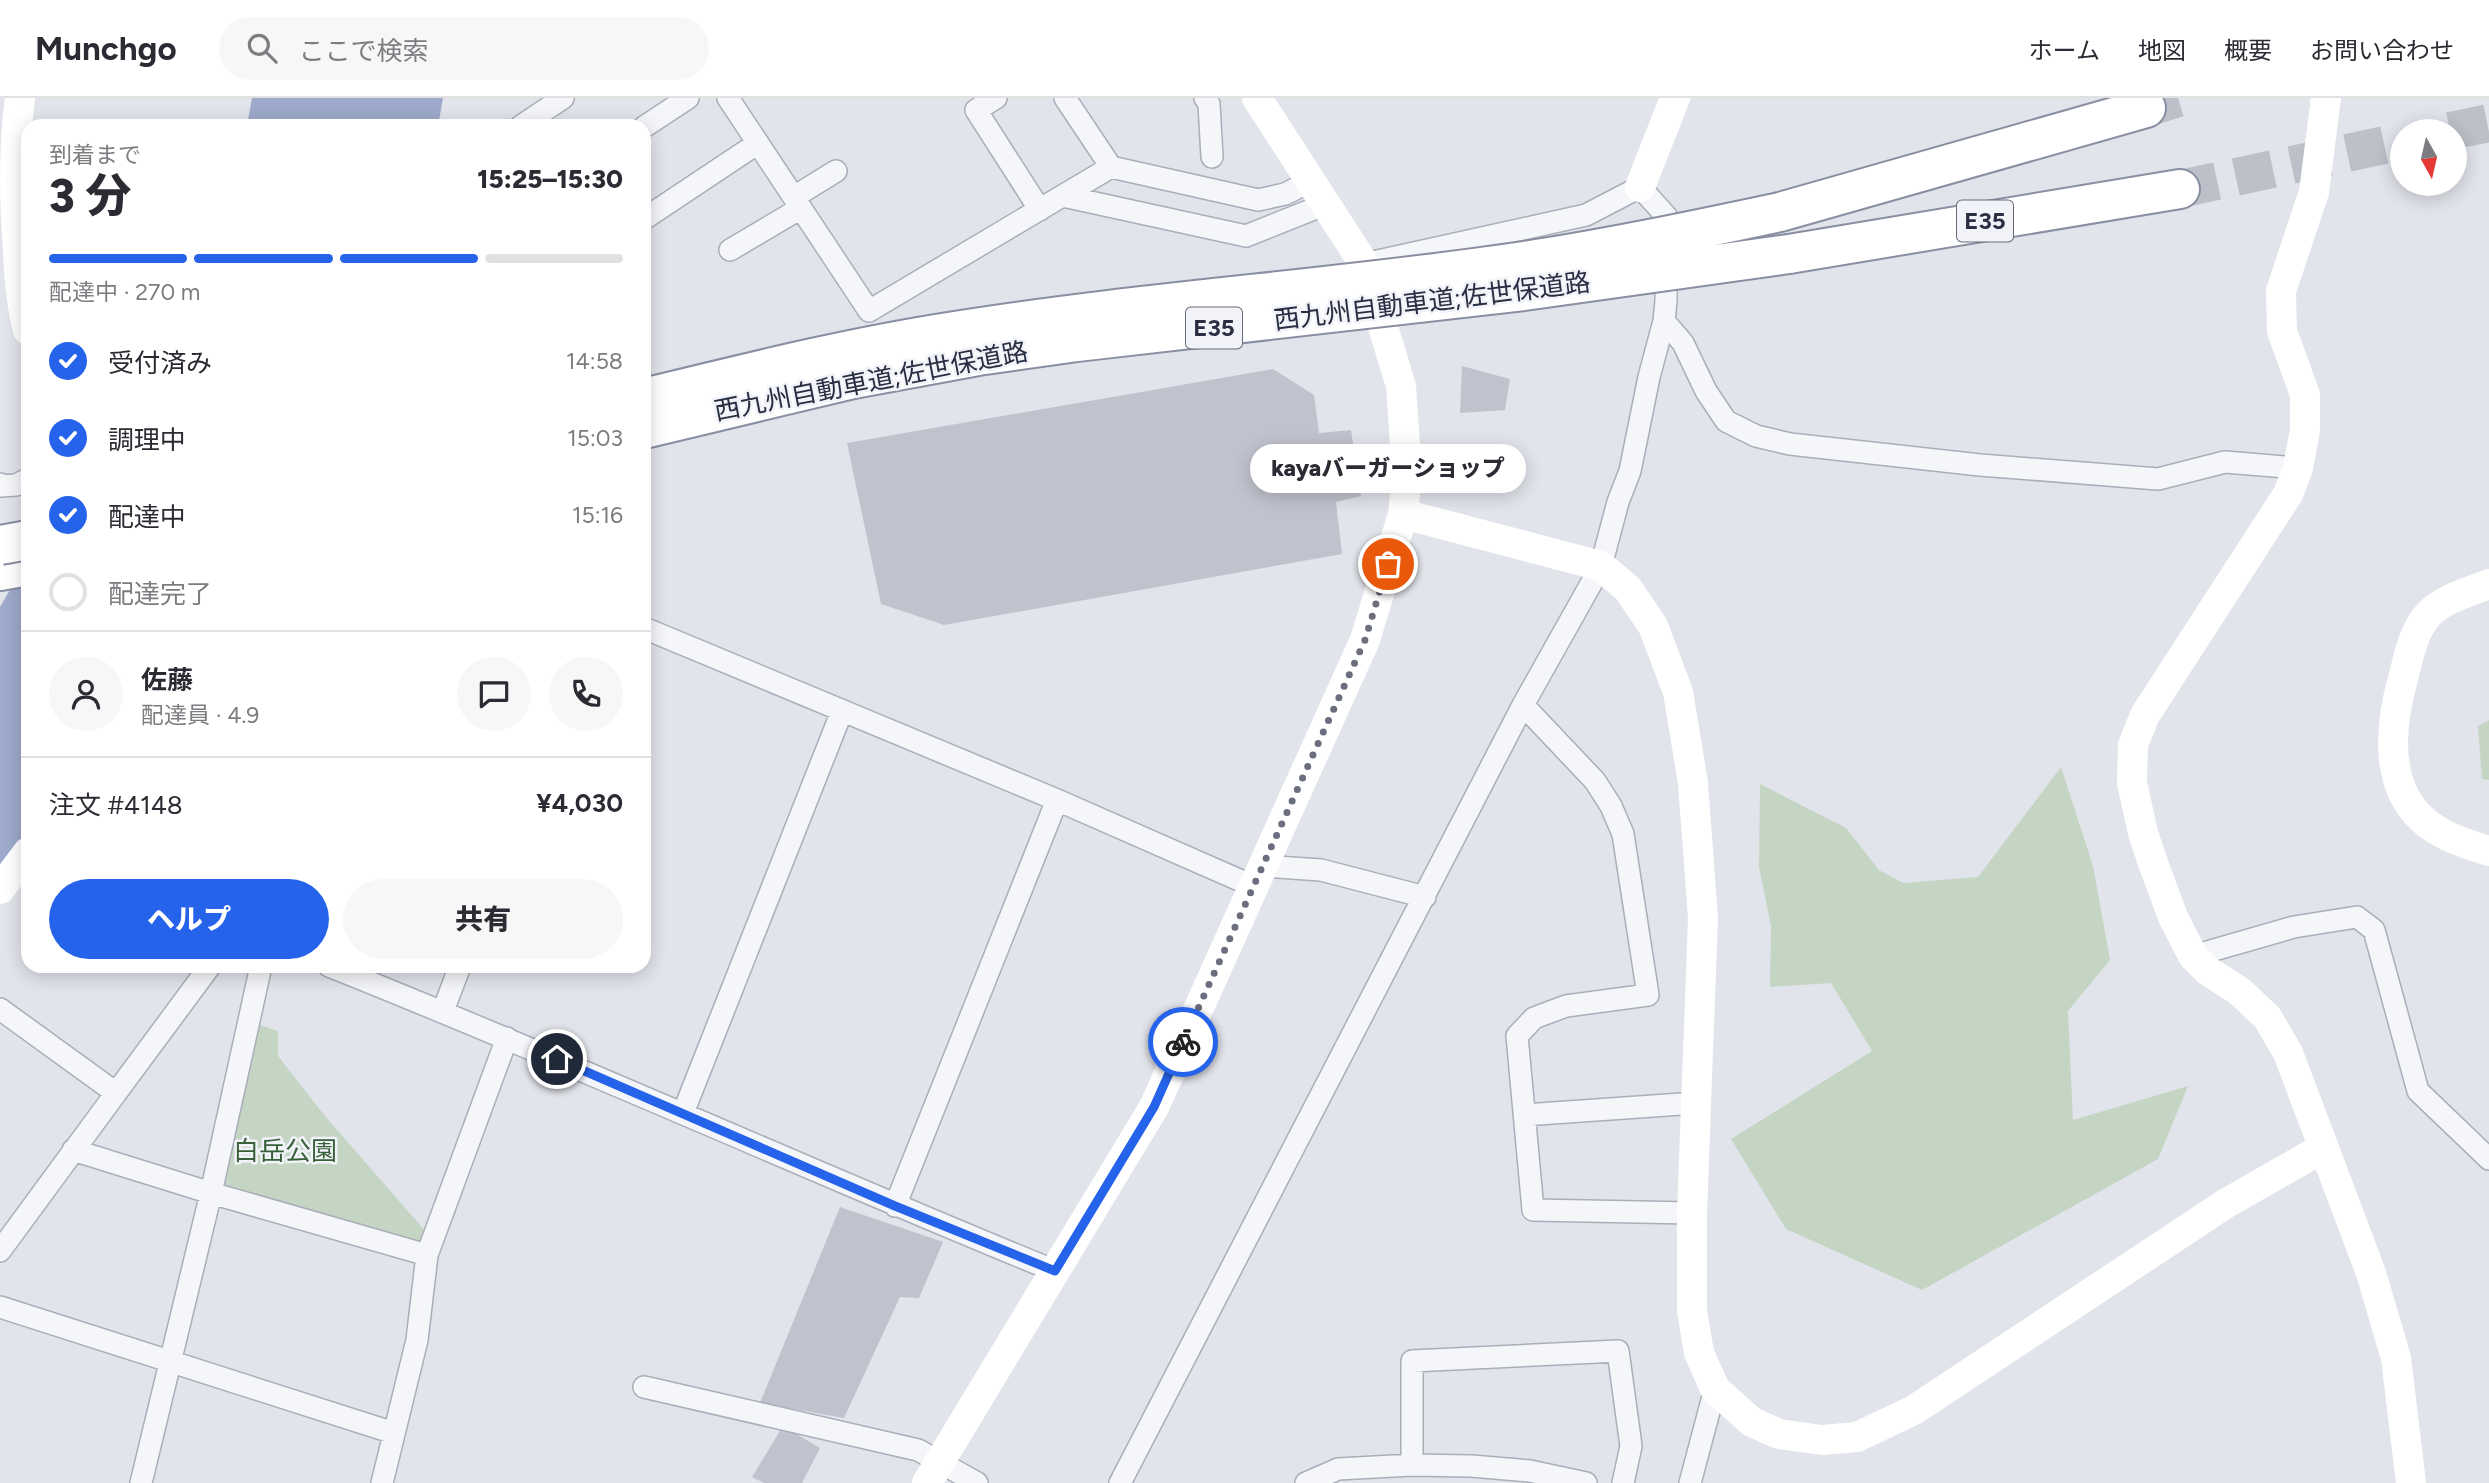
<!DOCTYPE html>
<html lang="ja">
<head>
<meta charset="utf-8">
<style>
	:root { --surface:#fff; --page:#f7f7f7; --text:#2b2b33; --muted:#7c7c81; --line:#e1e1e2; --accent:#2563eb }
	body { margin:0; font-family:Figtree,"Noto Sans JP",sans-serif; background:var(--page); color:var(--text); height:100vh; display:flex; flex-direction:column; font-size:26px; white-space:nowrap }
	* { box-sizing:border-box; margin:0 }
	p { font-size:23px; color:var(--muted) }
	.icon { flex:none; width:38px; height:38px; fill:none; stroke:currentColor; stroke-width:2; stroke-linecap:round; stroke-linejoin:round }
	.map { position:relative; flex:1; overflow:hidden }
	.side { position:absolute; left:21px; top:21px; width:630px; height:854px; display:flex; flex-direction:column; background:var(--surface); border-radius:21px; box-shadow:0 4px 18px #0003 }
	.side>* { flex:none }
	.needle { width:46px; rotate:172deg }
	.controls { position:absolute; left:2390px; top:21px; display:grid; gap:14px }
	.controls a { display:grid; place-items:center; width:77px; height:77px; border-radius:50%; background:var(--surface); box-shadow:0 4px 18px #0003; font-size:35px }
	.pin { position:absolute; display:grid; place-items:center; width:60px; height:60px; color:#fff; margin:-30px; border:4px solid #fff; border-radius:50%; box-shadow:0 2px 7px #0007 }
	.courier { position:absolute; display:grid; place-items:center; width:70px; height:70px; margin:-35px; border:5px solid #2563eb; border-radius:50%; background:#fff; color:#222; box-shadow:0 2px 9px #0007 }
	.bubble { position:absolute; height:49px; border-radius:24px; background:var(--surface); box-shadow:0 4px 18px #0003; font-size:23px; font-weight:800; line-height:49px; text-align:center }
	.head em { font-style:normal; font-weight:800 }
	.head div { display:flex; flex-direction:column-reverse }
	.head { display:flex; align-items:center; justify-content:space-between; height:119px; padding:0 28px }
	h1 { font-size:46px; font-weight:800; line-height:52px }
	.bar { display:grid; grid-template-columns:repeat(4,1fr); gap:10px 7px; align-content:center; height:84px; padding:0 28px }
	.bar i { height:9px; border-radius:5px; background:var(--line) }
	.bar .selected { background:var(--accent) }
	.bar p { grid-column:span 4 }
	.line { display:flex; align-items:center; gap:18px; padding:0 28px; border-top:2px solid var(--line) }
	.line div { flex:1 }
	.round { display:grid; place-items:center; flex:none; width:74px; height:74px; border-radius:37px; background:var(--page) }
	ol { padding:0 28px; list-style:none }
	li { display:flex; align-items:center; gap:21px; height:77px }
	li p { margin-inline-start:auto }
	li .icon { padding:7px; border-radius:50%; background:var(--accent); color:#fff; stroke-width:4 }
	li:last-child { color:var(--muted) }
	li i { width:38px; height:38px; border:4px solid var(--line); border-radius:50% }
	.action { display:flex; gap:14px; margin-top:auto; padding:14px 28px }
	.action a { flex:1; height:80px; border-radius:42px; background:var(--accent); color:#fff; font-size:28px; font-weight:800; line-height:80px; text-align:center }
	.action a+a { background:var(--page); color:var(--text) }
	header { display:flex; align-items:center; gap:42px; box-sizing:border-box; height:98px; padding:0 35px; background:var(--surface); border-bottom:2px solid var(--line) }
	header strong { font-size:33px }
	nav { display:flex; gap:38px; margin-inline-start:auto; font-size:24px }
	.search { width:490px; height:63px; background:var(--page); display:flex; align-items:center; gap:18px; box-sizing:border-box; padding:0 24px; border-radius:38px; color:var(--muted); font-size:26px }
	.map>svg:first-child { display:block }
	.green { fill:#c4d5c4 }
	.water { fill:#9eaacb }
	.building { fill:#c0c2ce }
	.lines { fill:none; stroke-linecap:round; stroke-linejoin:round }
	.highway-tunnel { stroke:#bdc0c9; stroke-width:38; stroke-dasharray:38 19; stroke-linecap:butt }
	.street-casing { stroke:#abadb9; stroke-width:24 }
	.highway-casing { stroke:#8a8ea2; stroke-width:42 }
	.street { stroke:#f5f6f9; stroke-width:21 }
	.secondary { stroke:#fff; stroke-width:30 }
	.highway { stroke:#fff; stroke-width:38 }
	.highway-bridge-casing { stroke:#8a8ea2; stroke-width:42; stroke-linecap:butt }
	.highway-bridge { stroke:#fff; stroke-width:38 }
	.done { stroke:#6a6e7e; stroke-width:7; stroke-dasharray:0 12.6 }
	.route { stroke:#2563eb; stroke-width:9 }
	.labels { text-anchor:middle; stroke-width:5; stroke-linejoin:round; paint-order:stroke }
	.shield { fill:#f2f3f8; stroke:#666979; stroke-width:2 }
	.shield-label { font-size:24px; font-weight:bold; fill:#2a2e43 }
	.street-label { font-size:26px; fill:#2a2e43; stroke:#f2f3f8 }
	.park-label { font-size:26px; fill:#375f38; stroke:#f2f3f8 }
</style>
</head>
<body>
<header>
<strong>Munchgo</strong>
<div class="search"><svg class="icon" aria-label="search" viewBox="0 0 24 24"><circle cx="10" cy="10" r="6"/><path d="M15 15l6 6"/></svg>ここで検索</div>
<nav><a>ホーム</a><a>地図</a><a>概要</a><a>お問い合わせ</a></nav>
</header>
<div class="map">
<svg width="2489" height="1385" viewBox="0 0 2489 1385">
	<rect width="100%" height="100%" fill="#e2e4eb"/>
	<path class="green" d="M2489 622V682L2482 681 2478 628Z
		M2061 669 2093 768 2110 862 2068 913 2073 1022 2188 988 2158 1061 1922 1192 1786 1131 1731 1041 1872 953 1831 885 1770 889 1771 828 1759 769 1760 686 1846 730 1879 772 1903 785 1978 779Z
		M260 927 278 933V958L325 1018 427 1135 420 1146 223 1090Z"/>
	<path class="water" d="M252 0H443L438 28H247Z
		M28 461V743L0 779V509Z"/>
	<path class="building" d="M1462 268 1510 281 1505 312 1460 315Z
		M1273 271 1314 297 1319 335 1351 332 1361 398 1336 404 1342 456 944 527 881 506 847 345Z
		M840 1109 943 1144 919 1200 900 1199 844 1320 760 1305Z
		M783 1328 820 1350 802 1385H764L752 1379Z"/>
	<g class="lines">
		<path class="highway-tunnel" d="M2146 10 2178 0
			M2450 33 2489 25
			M2180 91 2403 43"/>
		<g class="street-casing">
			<path id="street" d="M728 0 869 213 1111 69 1258 102 1285 96 1311 83
				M996 0 976 12 1040 112
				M1065 0 1111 69
				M1205 0 1209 6 1212 59
				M521 28 563 0
				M644 29 688 0
				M1063 98 1246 138 1326 106
				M794 99 836 73
				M644 121 758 45
				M730 152 801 110
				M1664 223 1683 245 1706 293 1726 323 1756 338 1790 346 1980 367 2158 381 2225 364 2298 370
				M0 386 1 388 16 387 28 381
				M644 530 1057 702 1255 789
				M1523 607 1595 683 1611 708 1623 736 1648 897 1566 908 1534 920 1517 938 1533 1112 1692 1115
				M1263 768 1321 772 1425 799
				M2193 858 2294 829 2357 819 2374 832 2418 993 2489 1061
				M329 868C573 965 812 1074 1055 1173
				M0 911 116 995 210 868
				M443 913 460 868
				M683 1015 842 613
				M1524 1017 1696 1005
				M73 1052 211 1095 261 868
				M895 1108 1057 702
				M0 1153 116 995
				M0 1209 394 1335
				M644 1289 918 1352 977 1385
				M1412 1367V1263L1618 1253 1631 1348 1623 1385
				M141 1385 211 1095 427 1157
				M382 1385 417 1242 427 1157 507 940
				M1120 1385 1523 607 1601 468 1618 404 1630 373 1649 279 1664 223 1666 203 1667 119 1640 89 1586 117 1364 166
				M1306 1385 1338 1371 1412 1367 1471 1368 1530 1373 1586 1385
				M1690 1385 1715 1291"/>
		</g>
		<g class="highway-casing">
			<path id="highway" d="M1780 114 2146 10
				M1789 156 2180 91
				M0 473 28 468"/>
		</g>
		<use href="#street" class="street"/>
		<path class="secondary" d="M20 0C13 51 14 100 18 152 19 179 21 206 28 232
			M2326 0 2314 94 2281 193 2282 233 2305 297V332L2298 370 2288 396 2145 617 2133 647 2132 685 2143 735 2154 768 2173 819 2193 858 2208 873 2239 893 2267 919 2288 955 2371 1175 2396 1260 2411 1385
			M1640 89 1675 0
			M1403 416 1601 468 1628 491 1653 528 1678 594 1693 685 1703 820 1692 1115V1213L1699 1255 1715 1291 1752 1324 1779 1336 1822 1342 1857 1339 1914 1312 2225 1106 2323 1050
			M2489 486C2471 493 2440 502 2428 517 2413 533 2408 561 2403 581 2390 626 2384 686 2422 721 2440 738 2466 746 2489 753
			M0 791 28 754
			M927 1385 1154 1009 1365 542 1403 416 1407 376 1401 288 1364 166 1257 0"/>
		<use href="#highway" class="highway"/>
		<g class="highway-bridge-casing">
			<path id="highway-bridge" d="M644 300C747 275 850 249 955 233 1144 203 1335 191 1524 163 1610 150 1695 132 1780 114
				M644 331 853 281 978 258 1077 244 1524 193 1789 156
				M0 447 28 442"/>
		</g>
		<use href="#highway-bridge" class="highway-bridge"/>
	</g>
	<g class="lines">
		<path class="done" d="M1183 944 1365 542 1388 466"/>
		<path class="route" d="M557 961 895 1108 1055 1173 1154 1009 1183 944"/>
	</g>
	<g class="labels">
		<g class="shield">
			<rect x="1957" y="102.5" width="56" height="41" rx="5"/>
			<rect x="1186" y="209.5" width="56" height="41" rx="5"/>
		</g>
		<g class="shield-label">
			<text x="1985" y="131">E35</text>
			<text x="1214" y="238">E35</text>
		</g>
		<g class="street-label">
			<text transform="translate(1432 203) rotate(-7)" y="9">西九州自動車道;佐世保道路</text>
			<text transform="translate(871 283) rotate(-11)" y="9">西九州自動車道;佐世保道路</text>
		</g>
		<g class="park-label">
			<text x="285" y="1062">白岳公園</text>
		</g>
	</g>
</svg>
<div class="controls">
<a><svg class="needle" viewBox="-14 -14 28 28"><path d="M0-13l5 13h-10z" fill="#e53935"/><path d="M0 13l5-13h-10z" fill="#7c7c81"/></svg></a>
</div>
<div class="pin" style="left:1388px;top:466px;background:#ea580c"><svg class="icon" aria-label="bag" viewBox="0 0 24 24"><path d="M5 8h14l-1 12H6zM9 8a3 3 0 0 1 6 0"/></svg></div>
<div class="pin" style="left:557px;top:961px;background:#1f2937"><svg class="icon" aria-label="home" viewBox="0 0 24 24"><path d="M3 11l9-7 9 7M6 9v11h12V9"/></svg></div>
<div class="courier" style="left:1183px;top:944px"><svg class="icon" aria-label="bike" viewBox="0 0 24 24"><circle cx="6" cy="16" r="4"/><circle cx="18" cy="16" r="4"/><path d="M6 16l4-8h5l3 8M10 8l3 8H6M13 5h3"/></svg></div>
<div class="bubble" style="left:1250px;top:346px;width:276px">kayaバーガーショップ</div>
<section class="side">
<div class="head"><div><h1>3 分</h1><p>到着まで</p></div><em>15:25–15:30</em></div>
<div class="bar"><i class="selected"></i><i class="selected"></i><i class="selected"></i><i></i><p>配達中 · 270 m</p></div>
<ol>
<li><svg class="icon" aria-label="check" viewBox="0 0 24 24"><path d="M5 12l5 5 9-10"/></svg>受付済み<p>14:58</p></li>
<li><svg class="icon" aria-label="check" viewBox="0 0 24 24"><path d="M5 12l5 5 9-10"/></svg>調理中<p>15:03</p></li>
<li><svg class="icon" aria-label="check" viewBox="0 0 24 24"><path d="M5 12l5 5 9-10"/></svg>配達中<p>15:16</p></li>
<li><i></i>配達完了</li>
</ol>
<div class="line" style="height:126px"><a class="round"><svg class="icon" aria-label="person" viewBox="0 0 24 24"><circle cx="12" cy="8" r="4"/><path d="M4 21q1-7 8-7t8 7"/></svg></a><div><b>佐藤</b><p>配達員 · 4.9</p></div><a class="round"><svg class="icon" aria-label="chat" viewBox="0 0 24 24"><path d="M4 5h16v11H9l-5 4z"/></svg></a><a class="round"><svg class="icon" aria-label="phone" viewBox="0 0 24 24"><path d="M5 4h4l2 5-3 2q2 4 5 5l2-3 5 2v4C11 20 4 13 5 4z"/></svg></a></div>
<div class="line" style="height:91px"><div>注文 #4148</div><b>¥4,030</b></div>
<div class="action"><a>ヘルプ</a><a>共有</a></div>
</section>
</div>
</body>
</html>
